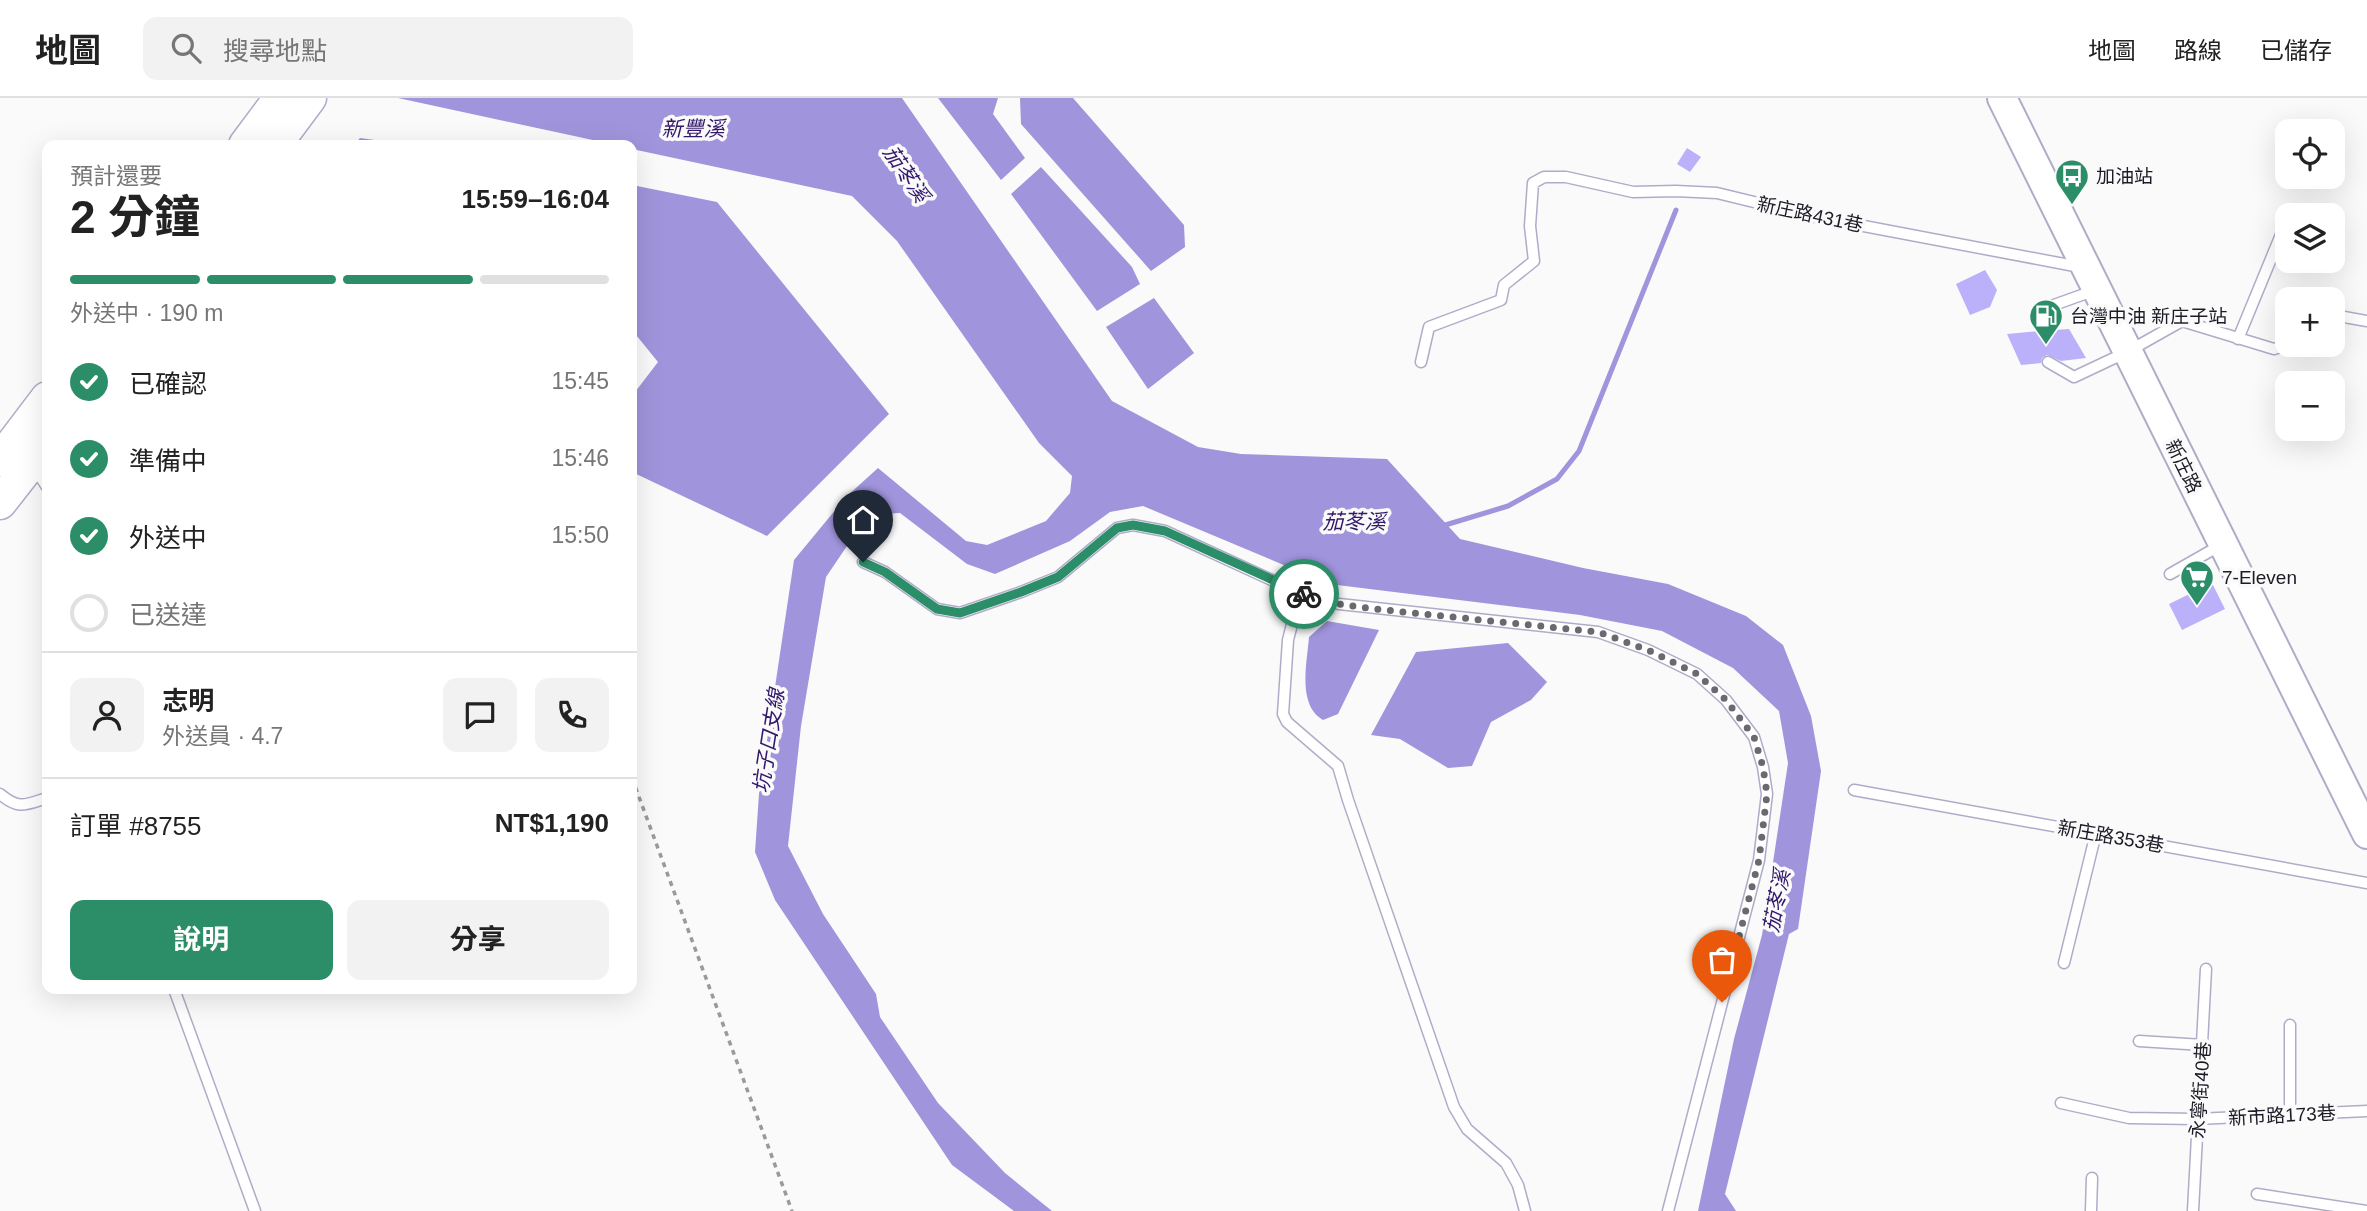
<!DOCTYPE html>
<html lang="zh-TW">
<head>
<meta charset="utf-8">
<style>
	:root { --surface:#fff; --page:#f2f2f2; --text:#222; --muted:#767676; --line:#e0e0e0; --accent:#2c8e68 }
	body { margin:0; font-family:Helvetica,"Noto Sans TC",sans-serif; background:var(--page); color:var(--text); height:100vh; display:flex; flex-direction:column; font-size:26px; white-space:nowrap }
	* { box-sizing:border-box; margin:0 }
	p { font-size:23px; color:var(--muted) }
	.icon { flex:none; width:38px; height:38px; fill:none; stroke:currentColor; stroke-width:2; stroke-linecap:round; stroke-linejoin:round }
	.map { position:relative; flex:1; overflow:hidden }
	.details { position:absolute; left:42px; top:42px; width:595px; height:854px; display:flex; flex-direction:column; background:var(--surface); border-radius:14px; box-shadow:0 7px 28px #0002 }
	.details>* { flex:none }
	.tools { position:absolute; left:2275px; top:21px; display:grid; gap:14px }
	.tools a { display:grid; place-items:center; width:70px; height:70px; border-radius:14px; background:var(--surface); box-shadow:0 7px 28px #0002; font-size:35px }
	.pin { position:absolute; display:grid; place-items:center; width:60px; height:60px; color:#fff; margin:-72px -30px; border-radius:50% 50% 50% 0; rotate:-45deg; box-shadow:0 0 7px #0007 }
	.pin .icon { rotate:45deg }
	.courier { position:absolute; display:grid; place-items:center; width:70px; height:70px; margin:-35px; border:5px solid #2c8e68; border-radius:50%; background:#fff; color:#222; box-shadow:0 2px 9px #0007 }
	.summary em { font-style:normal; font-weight:700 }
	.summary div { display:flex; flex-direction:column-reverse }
	.summary { display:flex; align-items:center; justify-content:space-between; height:119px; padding:0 28px }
	h1 { font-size:46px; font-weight:700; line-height:52px }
	.bar { display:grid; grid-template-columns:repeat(4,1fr); gap:10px 7px; align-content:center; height:84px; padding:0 28px }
	.bar i { height:9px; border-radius:5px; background:var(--line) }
	.bar .active { background:var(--accent) }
	.bar p { grid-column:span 4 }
	.line { display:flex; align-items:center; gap:18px; padding:0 28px; border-top:2px solid var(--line) }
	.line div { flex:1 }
	.round { display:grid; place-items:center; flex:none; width:74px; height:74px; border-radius:14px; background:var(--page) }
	ol { padding:0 28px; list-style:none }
	li { display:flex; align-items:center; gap:21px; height:77px }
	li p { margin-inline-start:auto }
	li .icon { padding:7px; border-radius:50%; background:var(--accent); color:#fff; stroke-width:4 }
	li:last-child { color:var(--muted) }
	li i { width:38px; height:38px; border:4px solid var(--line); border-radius:50% }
	.button { display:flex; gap:14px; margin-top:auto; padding:14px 28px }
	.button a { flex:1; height:80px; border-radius:14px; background:var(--accent); color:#fff; font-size:28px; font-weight:700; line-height:80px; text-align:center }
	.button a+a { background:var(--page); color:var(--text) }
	header { display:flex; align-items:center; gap:42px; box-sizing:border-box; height:98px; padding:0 35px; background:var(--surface); border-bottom:2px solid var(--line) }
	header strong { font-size:33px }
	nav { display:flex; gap:38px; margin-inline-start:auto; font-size:24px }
	.search { width:490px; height:63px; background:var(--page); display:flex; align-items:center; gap:18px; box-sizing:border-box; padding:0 24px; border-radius:14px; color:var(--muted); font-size:26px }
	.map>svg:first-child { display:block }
	.water { fill:#a094dc }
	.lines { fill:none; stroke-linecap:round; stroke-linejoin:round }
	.stream { stroke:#a094dc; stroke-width:5 }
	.building { fill:#bbb0fa }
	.lane-casing { stroke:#afacc8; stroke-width:13 }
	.secondary-casing { stroke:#afacc8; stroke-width:32 }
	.primary-casing { stroke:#afacc8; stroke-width:35 }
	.path { stroke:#9a999e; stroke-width:3.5; stroke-dasharray:5 5; stroke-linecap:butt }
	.lane { stroke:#fff; stroke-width:10 }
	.secondary { stroke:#fff; stroke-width:28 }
	.primary { stroke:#fff; stroke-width:32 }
	.done { stroke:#6a6970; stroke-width:7; stroke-dasharray:0 12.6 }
	.route { stroke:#2c8e68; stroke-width:9 }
	.labels { text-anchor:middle; stroke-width:7; stroke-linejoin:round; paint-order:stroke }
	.poi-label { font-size:19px; fill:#1d1b26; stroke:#fafafa; text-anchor:start }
	.street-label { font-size:19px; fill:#1d1b26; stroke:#fafafa }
	.water-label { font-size:21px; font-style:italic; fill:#33196c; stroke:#fafafa }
</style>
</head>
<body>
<header>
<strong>地圖</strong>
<div class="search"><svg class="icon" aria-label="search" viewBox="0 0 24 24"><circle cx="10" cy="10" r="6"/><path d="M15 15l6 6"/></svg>搜尋地點</div>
<nav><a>地圖</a><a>路線</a><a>已儲存</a></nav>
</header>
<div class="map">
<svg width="2367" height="1113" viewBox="0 0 2367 1113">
	<rect width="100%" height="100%" fill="#fafafa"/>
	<path class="water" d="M398 0H902L1112 303 1198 349 1241 356 1387 361 1460 441 1583 470 1668 486 1746 518 1783 547 1811 618 1821 673 1798 831 1789 836 1725 1096 1736 1113H1698L1734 941 1762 837 1788 665 1779 613 1733 570 1662 533 1580 517 1329 486 1143 408 1110 414 1070 443 995 476 967 466 900 415 868 417 826 479 801 628 788 748 823 816 876 896 880 919 938 1005 1005 1075 1052 1113H1014L952 1067 775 802 755 754 759 696 794 462 846 399 878 370 966 443 987 447 1046 423 1070 395 1072 378 1039 345 897 143 852 98 632 51V47H616Z
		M938 0H998L993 16 1025 60 1001 82Z
		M1020 0H1073L1184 127 1185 149 1151 173 1021 26Z
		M360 40 411 47H354Z
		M1041 69 1132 169 1140 186 1097 213 1011 96Z
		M632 87 717 104 889 316 767 438 632 374V298L658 264 632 232Z
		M1154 200 1194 255 1148 291 1106 229Z
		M1327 523 1379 532 1338 616 1323 622C1297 607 1307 565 1309 539Z
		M1508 545 1547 584 1531 602 1491 624 1472 668 1448 670 1400 641 1371 637 1416 554Z"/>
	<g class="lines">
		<path class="stream" d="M1442 428 1508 408 1557 381 1579 353 1676 112"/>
	</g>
	<path class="building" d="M1687 50 1701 59 1690 74 1677 66Z
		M1985 172 1997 192 1990 209 1970 217 1956 186Z
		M2069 231 2086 260 2061 263 2047 257 2042 260 2041 265 2021 267 2007 236 2040 233 2042 238 2047 240 2052 238 2055 232Z
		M2212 485 2225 511 2182 532 2169 506Z"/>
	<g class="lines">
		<g class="lane-casing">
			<path id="lane" d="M2333 217 2367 223
				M2047 233 2051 208 2093 193
				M2238 241 2287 122
				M1421 264 1429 229 1501 202 1504 187 1534 163 1530 128 1533 85 1544 79H1566L1633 94 1676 93 1717 95 1811 118 2080 169
				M2048 264 2074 279 2127 254 2182 223 2274 251 2287 247
				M34 369 47 389
				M863 464 885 474 937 511 960 515 1021 494 1058 479 1117 430 1133 427 1165 433 1300 495 1339 506 1598 534 1648 552 1697 576 1726 602 1754 639 1763 669 1767 696 1759 762 1668 1113
				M2170 476 2221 447
				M1300 495 1288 542 1283 616 1287 624 1338 668 1348 702 1454 1009 1467 1031 1506 1065 1518 1087 1525 1113
				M1854 692 2367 785
				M0 696C19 712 25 707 47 700
				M2064 865 2096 735
				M174 891 255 1113
				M2290 927V1016
				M2139 943 2203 947
				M2061 1005 2129 1020 2197 1021 2367 1013
				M2257 1096 2367 1113
				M2091 1113 2092 1080
				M2193 1113 2206 871"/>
		</g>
		<g class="secondary-casing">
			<path id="secondary" d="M2002 0 2367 736"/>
		</g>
		<g class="primary-casing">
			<path id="primary" d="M245 47 280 0
				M275 47 310 0
				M0 362 47 300
				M0 405 47 345"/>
		</g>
		<path class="path" d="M632 680 792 1113"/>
		<use href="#lane" class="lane"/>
		<use href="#secondary" class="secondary"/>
		<use href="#primary" class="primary"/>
	</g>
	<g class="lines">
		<path class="done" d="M1304 496 1339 506 1375 511 1598 534 1648 552 1697 576 1726 602 1754 639 1763 669 1767 696 1759 762 1722 904"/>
		<path class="route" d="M863 464 885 474 937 511 960 515 1021 494 1058 479 1117 430 1133 427 1165 433 1304 496"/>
	</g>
	<defs>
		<g id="bus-pin" transform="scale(1.75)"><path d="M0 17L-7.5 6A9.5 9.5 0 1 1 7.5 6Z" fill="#2c8e68" stroke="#fafafa"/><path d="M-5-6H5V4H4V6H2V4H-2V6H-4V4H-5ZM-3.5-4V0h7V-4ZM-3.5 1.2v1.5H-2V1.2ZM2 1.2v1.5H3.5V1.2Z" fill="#fff"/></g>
		<g id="fuel-pin" transform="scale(1.75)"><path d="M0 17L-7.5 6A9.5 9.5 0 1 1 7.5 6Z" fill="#2c8e68" stroke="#fafafa"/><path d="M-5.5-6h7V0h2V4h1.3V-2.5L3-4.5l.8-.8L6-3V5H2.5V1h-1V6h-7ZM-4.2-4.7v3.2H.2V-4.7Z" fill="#fff"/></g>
		<g id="supermarket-pin" transform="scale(1.75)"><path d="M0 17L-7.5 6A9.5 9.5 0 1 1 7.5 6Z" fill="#2c8e68" stroke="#fafafa"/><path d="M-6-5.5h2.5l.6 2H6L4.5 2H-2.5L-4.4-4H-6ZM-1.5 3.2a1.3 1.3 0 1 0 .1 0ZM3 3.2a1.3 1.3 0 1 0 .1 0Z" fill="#fff"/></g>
	</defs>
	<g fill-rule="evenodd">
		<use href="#bus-pin" x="2072" y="78"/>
		<use href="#fuel-pin" x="2046" y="218"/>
		<use href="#supermarket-pin" x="2197" y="479"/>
	</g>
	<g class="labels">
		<g class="poi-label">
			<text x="2096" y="85">加油站</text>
			<text x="2070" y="225">台灣中油 新庄子站</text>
			<text x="2222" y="486">7-Eleven</text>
		</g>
		<g class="street-label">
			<text transform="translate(1810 116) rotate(12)" y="7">新庄路431巷</text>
			<text transform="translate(2184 368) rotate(64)" y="7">新庄路</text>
			<text transform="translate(2111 738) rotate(10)" y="7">新庄路353巷</text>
			<text transform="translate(2200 992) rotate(-86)" y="7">永寧街40巷</text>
			<text transform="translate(2282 1017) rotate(-3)" y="7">新市路173巷</text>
		</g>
		<g class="water-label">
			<text x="693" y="38">新豐溪</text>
			<text transform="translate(906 76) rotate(56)" y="7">茄苳溪</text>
			<text x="1354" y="431">茄苳溪</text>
			<text transform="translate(769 643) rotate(-81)" y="7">坑子口支線</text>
			<text transform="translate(1777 803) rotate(-79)" y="7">茄苳溪</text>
		</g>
	</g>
</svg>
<div class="tools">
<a><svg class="icon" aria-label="locate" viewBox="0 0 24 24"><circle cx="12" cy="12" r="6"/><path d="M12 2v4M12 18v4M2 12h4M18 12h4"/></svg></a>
<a><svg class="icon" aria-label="layers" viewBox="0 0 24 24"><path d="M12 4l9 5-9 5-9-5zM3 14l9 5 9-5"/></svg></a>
<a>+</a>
<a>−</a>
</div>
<div class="pin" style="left:1722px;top:904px;background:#ea580c"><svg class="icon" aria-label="bag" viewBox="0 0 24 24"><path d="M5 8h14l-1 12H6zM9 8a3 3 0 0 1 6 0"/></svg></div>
<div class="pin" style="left:863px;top:464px;background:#1f2937"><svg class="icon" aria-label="home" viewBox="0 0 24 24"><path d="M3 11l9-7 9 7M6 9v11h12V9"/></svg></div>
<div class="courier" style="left:1304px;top:496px"><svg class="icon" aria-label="bike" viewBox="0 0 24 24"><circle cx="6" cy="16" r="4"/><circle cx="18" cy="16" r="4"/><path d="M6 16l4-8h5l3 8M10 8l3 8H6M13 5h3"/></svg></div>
<section class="details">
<div class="summary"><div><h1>2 分鐘</h1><p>預計還要</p></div><em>15:59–16:04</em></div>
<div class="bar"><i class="active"></i><i class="active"></i><i class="active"></i><i></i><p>外送中 · 190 m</p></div>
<ol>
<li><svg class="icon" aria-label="check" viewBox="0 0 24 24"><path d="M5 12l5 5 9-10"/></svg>已確認<p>15:45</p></li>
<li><svg class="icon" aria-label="check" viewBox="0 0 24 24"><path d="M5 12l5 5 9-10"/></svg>準備中<p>15:46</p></li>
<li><svg class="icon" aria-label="check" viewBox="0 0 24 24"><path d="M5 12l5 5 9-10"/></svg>外送中<p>15:50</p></li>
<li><i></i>已送達</li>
</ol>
<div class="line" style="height:126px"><a class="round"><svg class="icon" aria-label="person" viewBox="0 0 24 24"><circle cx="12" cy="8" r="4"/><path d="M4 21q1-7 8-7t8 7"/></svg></a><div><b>志明</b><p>外送員 · 4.7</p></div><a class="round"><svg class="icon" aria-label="chat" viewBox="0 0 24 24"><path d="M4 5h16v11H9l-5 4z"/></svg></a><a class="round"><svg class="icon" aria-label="phone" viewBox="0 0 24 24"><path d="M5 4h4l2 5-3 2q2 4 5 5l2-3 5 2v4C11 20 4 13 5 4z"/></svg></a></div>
<div class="line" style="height:91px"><div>訂單 #8755</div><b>NT$1,190</b></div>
<div class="button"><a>說明</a><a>分享</a></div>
</section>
</div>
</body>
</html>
